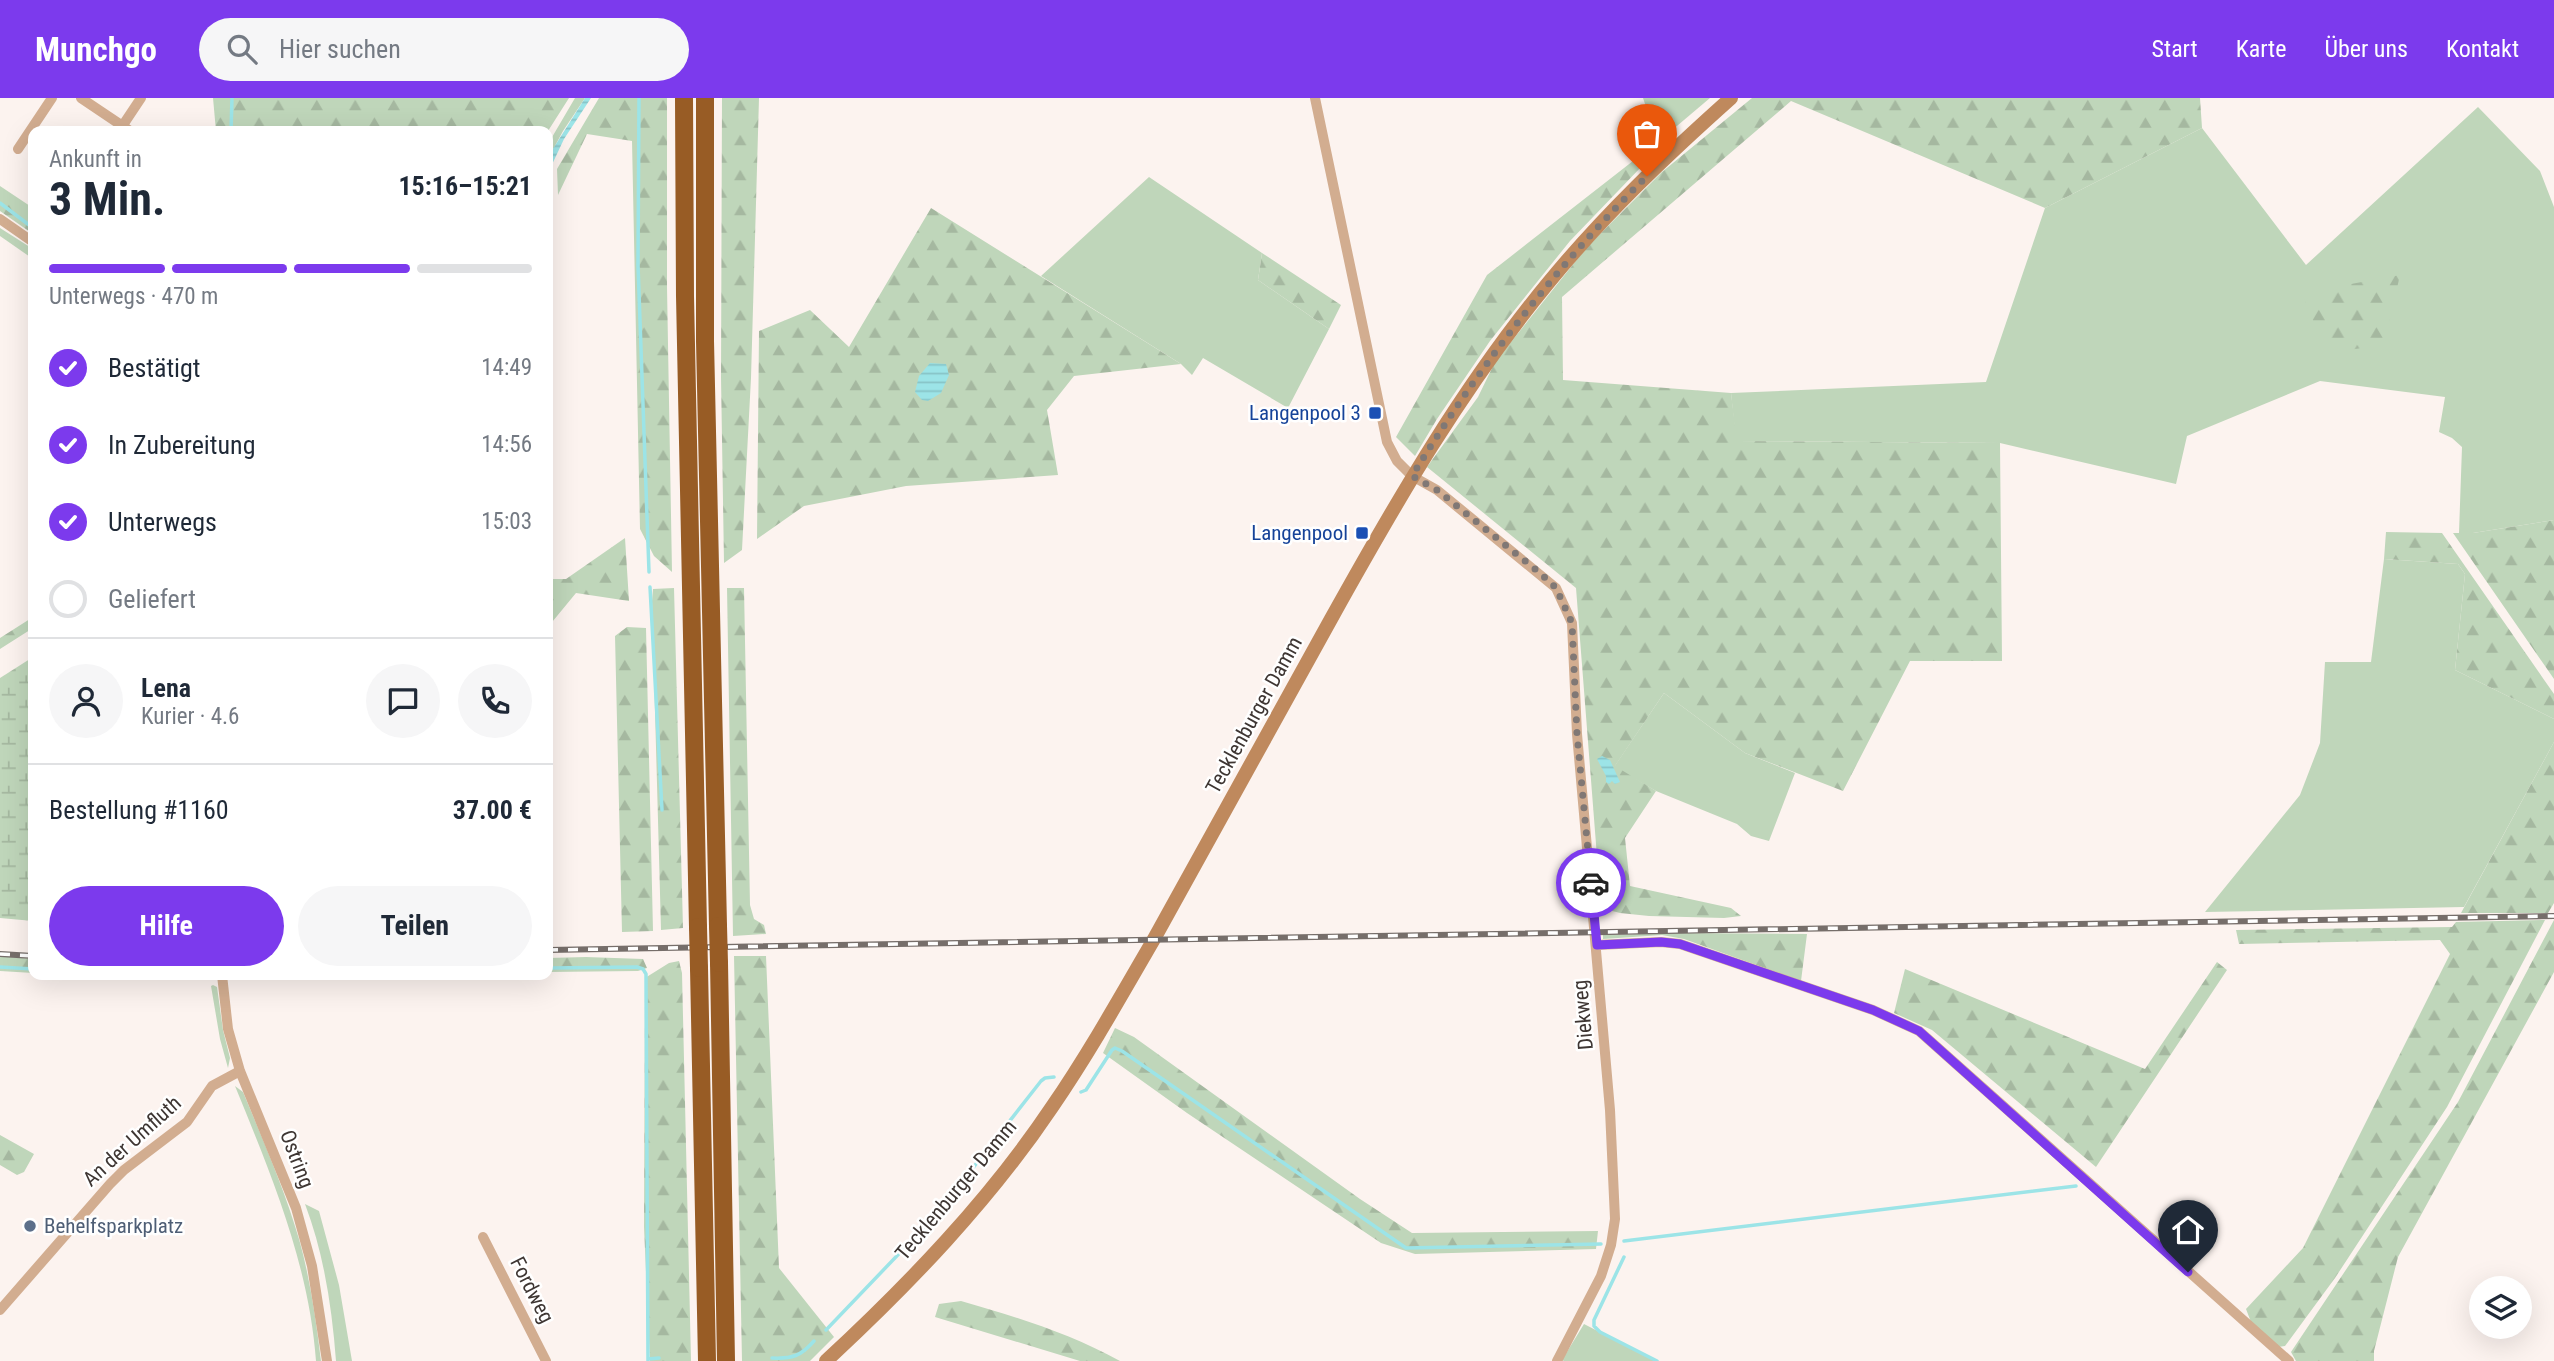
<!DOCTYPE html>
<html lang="de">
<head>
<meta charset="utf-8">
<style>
	:root { --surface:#fff; --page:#f6f6f7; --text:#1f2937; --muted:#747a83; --line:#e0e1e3; --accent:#7c3aed }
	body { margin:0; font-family:"Roboto Condensed",sans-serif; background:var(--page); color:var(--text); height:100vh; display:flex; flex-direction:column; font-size:26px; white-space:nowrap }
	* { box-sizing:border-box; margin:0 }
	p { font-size:23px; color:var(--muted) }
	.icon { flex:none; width:38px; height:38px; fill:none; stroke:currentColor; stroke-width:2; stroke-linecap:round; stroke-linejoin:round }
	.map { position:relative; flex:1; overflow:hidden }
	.drawer { position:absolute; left:28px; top:28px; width:525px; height:854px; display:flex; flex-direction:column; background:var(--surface); border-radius:14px; box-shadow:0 7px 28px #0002 }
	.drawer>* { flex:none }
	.tools { position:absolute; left:2469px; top:1178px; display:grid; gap:14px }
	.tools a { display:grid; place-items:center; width:63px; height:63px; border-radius:50%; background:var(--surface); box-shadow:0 7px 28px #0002; font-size:35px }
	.pin { position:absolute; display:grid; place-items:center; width:60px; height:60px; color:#fff; margin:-72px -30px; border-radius:50% 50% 50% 0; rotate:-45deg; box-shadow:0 0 7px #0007 }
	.pin .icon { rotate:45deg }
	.courier { position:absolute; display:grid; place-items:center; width:70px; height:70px; margin:-35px; border:5px solid #7c3aed; border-radius:50%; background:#fff; color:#222; box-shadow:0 2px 9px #0007 }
	.head em { font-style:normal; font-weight:700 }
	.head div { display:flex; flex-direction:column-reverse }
	.head { display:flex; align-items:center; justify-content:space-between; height:119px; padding:0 21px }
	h1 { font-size:46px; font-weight:700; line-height:52px }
	.bar { display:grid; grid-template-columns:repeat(4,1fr); gap:10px 7px; align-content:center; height:84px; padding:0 21px }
	.bar i { height:9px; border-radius:5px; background:var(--line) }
	.bar .selected { background:var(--accent) }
	.bar p { grid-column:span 4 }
	.line { display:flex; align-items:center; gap:18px; padding:0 21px; border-top:2px solid var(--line) }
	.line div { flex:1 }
	.round { display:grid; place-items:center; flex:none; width:74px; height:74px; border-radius:37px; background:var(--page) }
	ol { padding:0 21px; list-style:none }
	li { display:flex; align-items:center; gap:21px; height:77px }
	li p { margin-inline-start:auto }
	li .icon { padding:7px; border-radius:50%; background:var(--accent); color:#fff; stroke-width:4 }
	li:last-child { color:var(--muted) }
	li i { width:38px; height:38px; border:4px solid var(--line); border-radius:50% }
	.primary-button { display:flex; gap:14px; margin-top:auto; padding:14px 21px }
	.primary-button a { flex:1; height:80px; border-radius:42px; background:var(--accent); color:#fff; font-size:28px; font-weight:700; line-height:80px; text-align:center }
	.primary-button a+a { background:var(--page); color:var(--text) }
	header { display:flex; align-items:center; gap:42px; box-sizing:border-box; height:98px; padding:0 35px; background:var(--accent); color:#fff }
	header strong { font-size:33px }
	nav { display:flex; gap:38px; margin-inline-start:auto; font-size:24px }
	.search { width:490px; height:63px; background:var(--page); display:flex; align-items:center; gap:18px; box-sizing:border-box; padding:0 24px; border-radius:38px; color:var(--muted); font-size:26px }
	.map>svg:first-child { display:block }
	.green { fill:#bfd6ba }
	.forest { fill:url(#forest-firs) }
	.wetland { fill:url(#wetland-marsh) }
	.water { fill:url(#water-rules) }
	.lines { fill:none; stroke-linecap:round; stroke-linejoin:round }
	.stream { stroke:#9ce4e7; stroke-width:3.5 }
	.minor { stroke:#d2ad90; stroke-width:10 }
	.secondary { stroke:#bf895d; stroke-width:14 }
	.motorway { stroke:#985c25; stroke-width:18 }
	.rail-casing { stroke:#766e6a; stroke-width:6 }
	.rail { stroke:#fff; stroke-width:3.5; stroke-dasharray:10; stroke-linecap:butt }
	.motorway-bridge { stroke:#985c25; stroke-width:18 }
	.done { stroke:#807875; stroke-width:7; stroke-dasharray:0 12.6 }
	.route { stroke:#7c3aed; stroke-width:9 }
	.transit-dot { fill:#1a4fb4; stroke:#fff; stroke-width:2.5 }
	.service-dot { fill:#5c6f8a; stroke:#fff; stroke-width:2.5 }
	.labels { text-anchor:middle; stroke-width:5; stroke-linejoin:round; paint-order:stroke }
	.transit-label { font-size:21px; fill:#164399; stroke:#fff; text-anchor:end }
	.street-label { font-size:21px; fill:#3e3633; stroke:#fff }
	.service-label { font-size:21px; fill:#4e5e75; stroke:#fff; text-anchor:start }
</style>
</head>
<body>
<header>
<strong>Munchgo</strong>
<div class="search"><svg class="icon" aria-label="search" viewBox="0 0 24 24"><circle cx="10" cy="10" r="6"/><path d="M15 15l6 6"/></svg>Hier suchen</div>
<nav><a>Start</a><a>Karte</a><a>Über uns</a><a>Kontakt</a></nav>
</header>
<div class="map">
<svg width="2554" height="1263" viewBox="0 0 2554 1263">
	<defs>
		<pattern id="forest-firs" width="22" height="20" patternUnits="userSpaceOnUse" patternTransform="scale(1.75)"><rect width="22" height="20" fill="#bfd6ba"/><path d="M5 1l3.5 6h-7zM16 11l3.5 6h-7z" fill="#a5b8a0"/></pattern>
		<pattern id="wetland-marsh" width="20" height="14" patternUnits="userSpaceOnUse" patternTransform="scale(1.75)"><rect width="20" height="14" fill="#bfd6ba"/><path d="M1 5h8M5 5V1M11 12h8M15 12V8" fill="none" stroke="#a5b8a0"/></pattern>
		<pattern id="water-rules" width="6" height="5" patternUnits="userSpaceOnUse" patternTransform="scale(1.75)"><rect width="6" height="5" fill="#9ce4e7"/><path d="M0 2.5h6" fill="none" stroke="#87c4c7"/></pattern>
	</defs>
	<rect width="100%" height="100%" fill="#fcf3ef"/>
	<path class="green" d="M575 0H585L563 33 548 61V46Z
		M1643 0H1710L1658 44Z
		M2478 9 2540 73 2554 109V422L2473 435H2459L2462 349 2452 340 2439 334 2445 299 2320 283 2187 338 2176 386 2000 345 1736 343 1731 295 1986 284 2045 110 2202 30 2306 167Z
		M1149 79 1262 155 1258 182 1329 231 1288 310 1203 260 1192 277 1181 266 1041 178Z
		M0 130 33 151V161L0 138Z
		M2384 461 2458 466 2465 476 2455 572 2554 621V644L2464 809 2205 814 2300 697 2320 645 2325 564H2371Z
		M1664 595 1745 655 1795 675 1769 743 1751 738 1737 726 1656 693 1614 669Z
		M213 887 217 889 223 932 230 960 228 970 220 941 211 888Z
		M235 988 243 994C263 1042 284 1090 299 1141 310 1180 316 1222 321 1263H316C309 1166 271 1076 235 988Z
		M305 1106 319 1113 339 1187 352 1263H336C332 1210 324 1156 305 1106Z
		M1584 1226 1656 1263H1564L1562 1262Z"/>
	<path class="forest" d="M213 0H569L548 33H216Z
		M599 0H667V189L672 474 654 458 640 431 632 43 587 36 558 97 557 71Z
		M722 0H759L751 280 742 452 724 465 721 279Z
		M1752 0H2200L2202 30 2045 110 1791 3 1562 199 1563 282 1731 295 1737 343 2000 345 2002 563H1910L1843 693 1745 655 1664 595 1615 668 1656 693 1625 740 1630 788 1731 810 1741 818 1724 820 1649 818 1620 815 1601 810 1576 490 1427 369 1478 299 1495 264 1587 149 1662 74Z
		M1633 63 1643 67 1570 143 1533 189 1490 243 1437 321 1415 358 1396 339 1487 177Z
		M0 88 33 110V136L0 113Z
		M931 110 1181 266 1074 278 1047 312 1058 377 906 388 804 408 757 441 759 233 810 212 849 249Z
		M1262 155 1341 207 1329 231 1258 182Z
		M2400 177 2384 247 2326 255 2302 195Z
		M2554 422V581L2453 435H2473Z
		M2386 434 2442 435 2554 596V621L2455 572 2465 476 2458 466 2384 461Z
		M625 440 629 503 576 495 548 529V481H566Z
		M674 490 683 830 661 832 652 503 653 491Z
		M727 490H744L750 807 754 821 764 827 766 836 733 838Z
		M33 519V530L0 551V540Z
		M627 529 646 530 653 833 622 834 615 538Z
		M2554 644V805L2548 815H2461Z
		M2545 822 2447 1009 2335 1180 2285 1248 2278 1249 2251 1224 2246 1211 2303 1150 2450 856 2440 842 2239 846 2236 832 2452 829 2456 824Z
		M2554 822V874L2398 1159 2374 1253V1263H2296L2291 1254 2458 1004Z
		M1679 835 1807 836 1801 883 1684 841 1662 837 1603 841V837Z
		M0 858 33 861V875L0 873Z
		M734 858H766L779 1170 834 1239 810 1263H742Z
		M586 859 643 861 647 870 638 873 548 874V860Z
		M679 863 682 875 691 1263H650L644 1129 645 880 669 865Z
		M2217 864 2227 872 2096 1069 1932 932 1894 915 1905 871 2145 971Z
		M1115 930 1134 939 1360 1101 1412 1135 1598 1133 1596 1151 1415 1156 1381 1145 1187 1015 1103 955Z
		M0 1037 34 1056 24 1074 17 1077 0 1067Z
		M961 1203C1017 1219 1069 1235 1120 1263H1080L935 1219 939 1206Z"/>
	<path class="wetland" d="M33 559V823L0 820V580Z"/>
	<path class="water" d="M585 0H591L564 41 548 75V61L551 54Z
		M930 265 946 266 949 277 941 295 928 303 922 302 915 294 919 278Z
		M1602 658 1610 662 1620 684 1615 686 1612 683 1609 686 1606 684V678L1597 661Z"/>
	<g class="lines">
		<path class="stream" d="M639 0 638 167 649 474
			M231 33 232 0
			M0 105 33 130
			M650 489 662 712
			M0 869 33 871
			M548 870 637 869 643 871 646 876 648 1263
			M1081 994 1086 992 1112 952 1115 950 1122 953 1406 1150 1601 1146
			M1624 1143 2076 1088
			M1624 1159 1594 1222V1228L1600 1234 1657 1263
			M826 1232 936 1117 1041 983 1045 980 1054 979
			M772 1260C792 1261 801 1258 814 1243
			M648 1261 659 1260"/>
		<path class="minor" d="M81 0 130 33
			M1315 0 1387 344 1397 363 1412 378 1437 392 1556 490 1572 525 1577 636 1610 1012 1615 1121 1611 1147 1601 1178 1557 1263
			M119 33 141 0
			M18 51 52 0
			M0 121 33 144
			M1597 847 1661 844 1680 846 1873 912 1919 933 2289 1263
			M222 877 228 931 240 973 296 1110 312 1168 327 1263
			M483 1139 546 1263
			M0 1212 110 1086 124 1072 187 1024 212 988 240 973"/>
		<path class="secondary" d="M826 1263C908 1187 989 1103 1052 1009 1089 955 1121 898 1154 841 1213 735 1271 628 1331 521 1396 404 1463 288 1549 184 1604 117 1666 58 1731 0"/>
		<path class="motorway" d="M684 0 685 198 698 829
			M705 0V243L718 828
			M719 865 726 1263
			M699 870 707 1263"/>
		<g class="rail-casing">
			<path id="rail" d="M548 852 2554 818
				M0 856 33 858"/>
		</g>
		<use href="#rail" class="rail"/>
		<path class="motorway-bridge" d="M718 828 719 865
			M698 829 699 870"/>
	</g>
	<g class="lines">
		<path class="done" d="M1591 785 1577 636 1572 525 1556 490 1540 475 1437 392 1412 378C1479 269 1556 168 1647 78"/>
		<path class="route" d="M1591 785 1597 847 1661 844 1680 846 1873 912 1919 933 2188 1174"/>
	</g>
	<g class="transit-dot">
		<rect x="1368" y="308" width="14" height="14" rx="3.5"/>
		<rect x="1355" y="428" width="14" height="14" rx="3.5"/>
	</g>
	<circle class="service-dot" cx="30" cy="1128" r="7"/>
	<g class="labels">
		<g class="transit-label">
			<text x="1361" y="322">Langenpool 3</text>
			<text x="1348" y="442">Langenpool</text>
		</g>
		<g class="street-label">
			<text transform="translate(1254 617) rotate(-61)" y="7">Tecklenburger Damm</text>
			<text transform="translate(1583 917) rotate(-95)" y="7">Diekweg</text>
			<text transform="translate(132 1043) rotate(-42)" y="7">An der Umfluth</text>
			<text transform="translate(297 1061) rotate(69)" y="7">Ostring</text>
			<text transform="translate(956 1092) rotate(-50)" y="7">Tecklenburger Damm</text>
			<text transform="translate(532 1192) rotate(63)" y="7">Fordweg</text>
		</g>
		<g class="service-label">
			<text x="44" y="1135">Behelfsparkplatz</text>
		</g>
	</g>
</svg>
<div class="tools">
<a><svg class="icon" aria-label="layers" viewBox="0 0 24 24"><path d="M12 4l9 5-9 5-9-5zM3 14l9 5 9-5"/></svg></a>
</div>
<div class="pin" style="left:1647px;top:78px;background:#ea580c"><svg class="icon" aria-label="bag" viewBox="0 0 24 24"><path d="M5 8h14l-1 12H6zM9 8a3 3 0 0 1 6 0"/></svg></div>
<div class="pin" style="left:2188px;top:1174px;background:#1f2937"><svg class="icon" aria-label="home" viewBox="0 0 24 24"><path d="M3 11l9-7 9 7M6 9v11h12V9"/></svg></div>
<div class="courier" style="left:1591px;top:785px"><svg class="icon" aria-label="car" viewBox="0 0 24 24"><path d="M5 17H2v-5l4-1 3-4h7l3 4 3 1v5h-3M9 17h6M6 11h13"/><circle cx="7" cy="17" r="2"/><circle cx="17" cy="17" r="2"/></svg></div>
<section class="drawer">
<div class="head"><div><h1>3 Min.</h1><p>Ankunft in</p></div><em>15:16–15:21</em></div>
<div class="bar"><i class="selected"></i><i class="selected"></i><i class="selected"></i><i></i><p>Unterwegs · 470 m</p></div>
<ol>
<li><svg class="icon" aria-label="check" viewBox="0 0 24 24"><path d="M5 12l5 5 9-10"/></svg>Bestätigt<p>14:49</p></li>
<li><svg class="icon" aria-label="check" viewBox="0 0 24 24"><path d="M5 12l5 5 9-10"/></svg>In Zubereitung<p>14:56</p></li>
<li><svg class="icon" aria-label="check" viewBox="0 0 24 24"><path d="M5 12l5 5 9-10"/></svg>Unterwegs<p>15:03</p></li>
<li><i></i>Geliefert</li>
</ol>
<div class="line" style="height:126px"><a class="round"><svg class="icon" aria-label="person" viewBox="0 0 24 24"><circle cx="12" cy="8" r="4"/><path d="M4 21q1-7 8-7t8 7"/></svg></a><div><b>Lena</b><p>Kurier · 4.6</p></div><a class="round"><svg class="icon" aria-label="chat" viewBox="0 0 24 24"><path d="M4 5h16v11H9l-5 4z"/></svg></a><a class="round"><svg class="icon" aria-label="phone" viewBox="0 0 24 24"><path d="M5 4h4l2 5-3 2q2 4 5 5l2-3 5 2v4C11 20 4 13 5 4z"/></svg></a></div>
<div class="line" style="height:91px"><div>Bestellung #1160</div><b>37.00 €</b></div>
<div class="primary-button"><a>Hilfe</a><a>Teilen</a></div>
</section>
</div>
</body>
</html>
